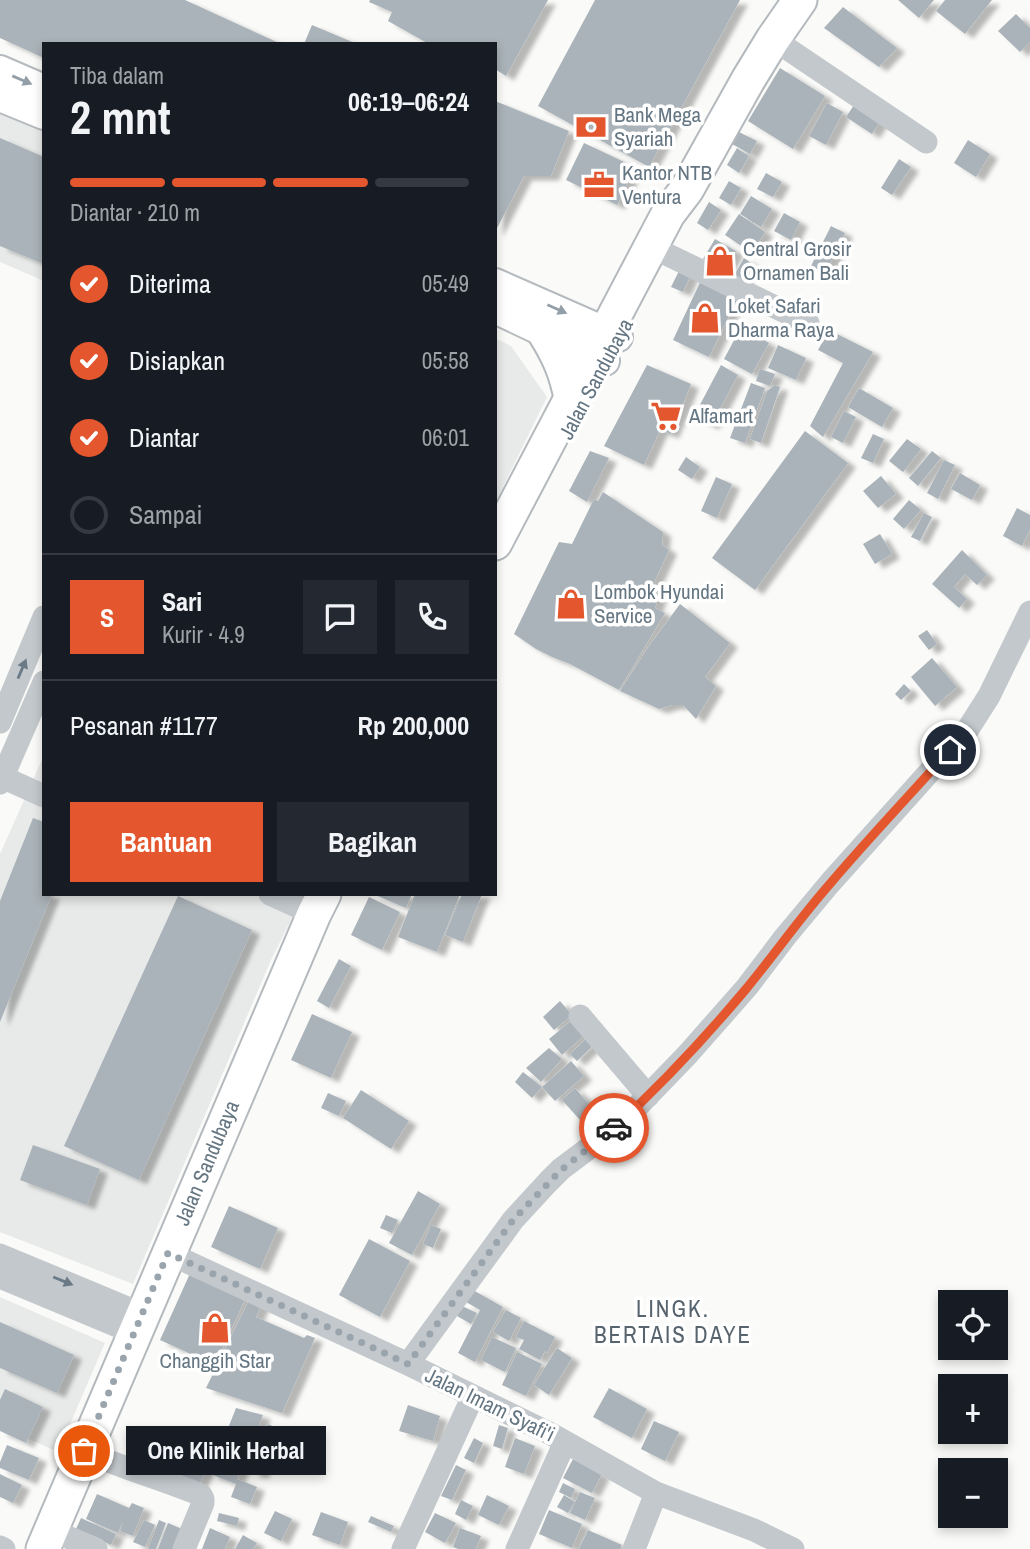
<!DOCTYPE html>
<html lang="id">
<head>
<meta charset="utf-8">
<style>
	:root { --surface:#171b24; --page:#242831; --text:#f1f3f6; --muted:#9ea1a6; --line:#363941; --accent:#e4572e }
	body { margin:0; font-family:"Archivo Narrow",sans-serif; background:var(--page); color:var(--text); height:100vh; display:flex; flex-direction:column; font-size:26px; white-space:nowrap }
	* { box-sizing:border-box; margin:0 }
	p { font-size:23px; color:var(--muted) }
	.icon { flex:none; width:38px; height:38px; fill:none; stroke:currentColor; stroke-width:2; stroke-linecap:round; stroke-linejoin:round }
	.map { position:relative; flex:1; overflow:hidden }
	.sheet { position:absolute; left:42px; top:42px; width:455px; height:854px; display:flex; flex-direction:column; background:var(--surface); border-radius:0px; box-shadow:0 4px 10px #0003 }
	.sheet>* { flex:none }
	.fabs { position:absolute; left:938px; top:1290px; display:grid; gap:14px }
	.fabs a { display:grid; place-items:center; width:70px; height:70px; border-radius:0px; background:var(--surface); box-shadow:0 4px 10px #0003; font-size:35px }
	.pin { position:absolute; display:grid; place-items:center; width:60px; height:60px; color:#fff; margin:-30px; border:4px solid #fff; border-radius:50%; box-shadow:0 2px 7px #0007 }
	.courier { position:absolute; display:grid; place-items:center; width:70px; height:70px; margin:-35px; border:5px solid #e4572e; border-radius:50%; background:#fff; color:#222; box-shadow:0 2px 9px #0007 }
	.bubble { position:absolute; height:49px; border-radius:0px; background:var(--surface); box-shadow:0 4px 10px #0003; font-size:23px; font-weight:800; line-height:49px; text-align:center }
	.overview em { font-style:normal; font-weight:800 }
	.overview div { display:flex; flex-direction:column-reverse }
	.overview { display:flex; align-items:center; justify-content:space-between; height:119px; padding:0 28px }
	h1 { font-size:46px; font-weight:800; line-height:52px }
	.bar { display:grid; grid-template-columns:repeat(4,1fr); gap:10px 7px; align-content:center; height:84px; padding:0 28px }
	.bar i { height:9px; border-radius:5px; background:var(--line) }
	.bar .current { background:var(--accent) }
	.bar p { grid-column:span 4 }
	.line { display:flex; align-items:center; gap:18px; padding:0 28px; border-top:2px solid var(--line) }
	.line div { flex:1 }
	.round { display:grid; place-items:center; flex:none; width:74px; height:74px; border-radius:0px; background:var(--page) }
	ol { padding:0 28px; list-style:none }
	li { display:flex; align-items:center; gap:21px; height:77px }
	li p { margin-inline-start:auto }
	li .icon { padding:7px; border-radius:50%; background:var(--accent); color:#fff; stroke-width:4 }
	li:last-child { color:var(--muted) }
	li i { width:38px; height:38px; border:4px solid var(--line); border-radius:50% }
	.primary-button { display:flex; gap:14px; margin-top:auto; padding:14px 28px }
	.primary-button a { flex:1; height:80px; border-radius:0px; background:var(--accent); color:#fff; font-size:28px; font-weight:800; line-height:80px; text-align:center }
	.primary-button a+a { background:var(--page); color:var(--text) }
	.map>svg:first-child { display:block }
	.built { fill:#e8e9e9 }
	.building { fill:#aab3b9; filter:url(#shadow) }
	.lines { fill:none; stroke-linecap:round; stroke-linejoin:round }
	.major-casing { stroke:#b5babe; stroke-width:32 }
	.highway-casing { stroke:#b4b9bd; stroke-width:37 }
	.minor { stroke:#c3c8cc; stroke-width:23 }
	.major { stroke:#fff; stroke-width:28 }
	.highway { stroke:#fff; stroke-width:33 }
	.oneway { fill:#939fa8 }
	.oneway2 { fill:#6a7a87 }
	.done { stroke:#99a4ac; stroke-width:7; stroke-dasharray:0 12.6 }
	.route { stroke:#e4572e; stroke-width:9 }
	.labels { text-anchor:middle; stroke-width:7; stroke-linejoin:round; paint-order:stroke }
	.poi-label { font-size:21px; fill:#657683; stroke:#fff; text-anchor:start }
	.street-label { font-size:21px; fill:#657683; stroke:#fff }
	.neighbourhood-label { font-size:23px; letter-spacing:2px; fill:#57646e; stroke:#fff }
</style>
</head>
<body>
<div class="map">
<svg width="1030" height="1549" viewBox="0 0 1030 1549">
	<defs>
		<filter id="shadow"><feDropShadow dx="8" dy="4.5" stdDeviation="2" flood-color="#0004"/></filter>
	</defs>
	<rect width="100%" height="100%" fill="#fafaf8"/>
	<path class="built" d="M0 108 44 128V281L0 262Z
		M495 338 511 346 547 397 495 503Z
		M44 755V894H304L271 960 133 1284 0 1232V854Z
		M0 1297 105 1343 58 1452 0 1426Z"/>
	<path class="building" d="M0 0H185L281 44H44V58L0 38Z
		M370 0H548L506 76 495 69V44H429L388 21 392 12 369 2Z
		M595 0H740L649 167 538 106Z
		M898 0H934L919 18Z
		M945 0H992L965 34 936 11Z
		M843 7 897 48 879 67 824 28Z
		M1016 14 1030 28V42L1020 52 998 31Z
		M312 25 357 44H304Z
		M780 68 825 96 793 149 748 121Z
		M858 99 884 115 872 134 846 117Z
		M495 101 569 131 551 176H524L495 232Z
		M827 103 843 112 826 145 809 136Z
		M739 132 757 141 750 154 732 144Z
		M0 138 44 157V264L0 246Z
		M968 140 990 154 976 177 954 163Z
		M584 143 635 167 617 205 566 180Z
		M737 148 749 156 739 173 727 165Z
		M899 159 911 167 892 195 881 188Z
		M766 173 782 182 773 197 757 189Z
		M729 181 741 188 731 205 719 198Z
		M751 196 772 209 761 227 740 214Z
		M709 202 721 210 708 230 697 223Z
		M784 213 800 222 791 240 774 231Z
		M739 214 765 232 752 253 725 235Z
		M831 226 845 233 825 273 811 266Z
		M715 239 736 251 724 272 703 259Z
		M744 258 753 264 741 284 732 279Z
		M681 267 692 272 683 292 671 287Z
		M703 276 740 293 709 357 673 340Z
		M741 327 769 343 752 374 724 359Z
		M829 330 873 352 823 437 810 426 843 363 818 350Z
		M778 345 806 358 796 380 768 368Z
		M647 365 691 384 671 434 660 430 644 465 604 446Z
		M721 365 738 375 711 425 694 416Z
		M760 369 775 374 770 386 756 381Z
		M751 383 765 388 745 443 730 438Z
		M775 385 780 387 761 443 750 439 767 391Z
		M859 388 893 408 882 427 848 407Z
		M844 411 856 417 843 443 831 437Z
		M805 431 848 463 755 590 712 558Z
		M873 434 884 439 873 463 861 458Z
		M907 439 921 449 903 472 889 461Z
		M590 451 609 458 587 502 569 491Z
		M932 451 941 458 918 486 909 478Z
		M686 457 700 467 692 479 678 470Z
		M944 460 955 465 938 499 927 493Z
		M960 473 980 485 972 500 951 489Z
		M881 476 896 494 878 508 863 491Z
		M716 477 732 484 717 518 701 511Z
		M603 492 663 532 662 545 669 550 650 591 659 596 655 608 665 613 619 690 570 664 552 657 536 649 514 634 559 542 572 544 594 499 598 501Z
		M909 500 921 510 904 529 893 519Z
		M1017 508 1030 515V529L1022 546 1003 536Z
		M924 513 932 517 920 541 911 537Z
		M880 534 892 554 875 564 863 544Z
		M962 550 987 575 977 585 965 574 954 587 967 599 959 608 932 584Z
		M680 604 730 643 705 677 716 686 696 719 683 705H672L659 709 620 691 649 646Z
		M927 630 937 644 929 650 918 636Z
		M932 658 957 687 935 706 911 677Z
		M904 684 911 691 901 700 895 694Z
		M33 818 44 822V894H52L0 1022V901Z
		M373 894H412L406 908Z
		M415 894H460L437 952 398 937Z
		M462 894H482L463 942 445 935Z
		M178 896 252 930 139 1180 64 1146Z
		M369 897 400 912 382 950 351 935Z
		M339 959 351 966 329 1008 317 1001Z
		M560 1001 572 1015 554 1030 543 1017Z
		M312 1014 352 1032 331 1078 291 1060Z
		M577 1016 588 1032 562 1055 549 1039Z
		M590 1035 597 1042 577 1061 570 1054Z
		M549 1048 562 1059 541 1082 526 1068Z
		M571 1061 584 1076 555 1101 542 1087Z
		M523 1072 542 1087 532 1098 515 1082Z
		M575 1088 602 1119 589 1130 562 1100Z
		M361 1090 409 1121 391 1149 343 1118Z
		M328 1093 346 1101 339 1116 321 1108Z
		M33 1145 100 1169 87 1205 20 1180Z
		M418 1191 440 1204 412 1255 389 1243Z
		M229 1206 278 1228 260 1269 211 1247Z
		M386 1215 398 1220 392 1233 380 1228Z
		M431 1225 441 1229 433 1248 423 1244Z
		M369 1239 410 1261 380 1317 339 1295Z
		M192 1269 246 1297 215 1365 160 1340Z
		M473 1290 503 1307 475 1362 458 1353 480 1310 466 1302Z
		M251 1296 263 1302 256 1317 304 1338 307 1335 315 1338 282 1413 206 1388Z
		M462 1306 477 1313 471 1324 457 1316Z
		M506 1310 521 1318 509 1341 493 1332Z
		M524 1321 555 1337 547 1353 545 1351 540 1360 519 1349 524 1340 516 1337Z
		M0 1322 74 1355 57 1393 0 1368Z
		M492 1337 516 1348 505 1372 481 1360Z
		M557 1348 572 1358 549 1395 534 1385Z
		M517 1352 542 1364 526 1396 502 1385Z
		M609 1388 647 1409 632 1438 593 1417Z
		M5 1389 43 1407 26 1443 0 1431V1400Z
		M408 1405 440 1416 433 1441 399 1431Z
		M236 1408 263 1415 237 1479 257 1487 250 1504 231 1497 236 1484 210 1474Z
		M654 1421 679 1432 665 1461 641 1449Z
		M268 1424 279 1429 269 1448 259 1443Z
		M499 1425 508 1428 502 1449 493 1446Z
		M474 1438 483 1443 474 1463 464 1458Z
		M515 1438 535 1446 524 1474 505 1467Z
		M162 1442 210 1463 199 1484 151 1469Z
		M7 1445 39 1458 29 1480 0 1468V1462Z
		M254 1456 265 1458 261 1474 251 1472Z
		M573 1459 602 1474 592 1493 563 1478Z
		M456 1465 466 1470 452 1500 441 1496Z
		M0 1474 22 1485 13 1503 0 1497Z
		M563 1483 575 1489 571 1498 559 1492Z
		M580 1492 595 1498 585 1520 570 1513Z
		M97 1494 129 1508 132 1503 144 1508 133 1536 120 1531 123 1521 118 1533 86 1519Z
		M487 1495 509 1506 499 1525 478 1515Z
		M564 1495 575 1502 568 1513 557 1507Z
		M461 1500 473 1506 466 1520 455 1514Z
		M549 1510 582 1524 572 1548 539 1534Z
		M275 1511 292 1519 281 1541 264 1533Z
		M321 1512 348 1522 340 1545 312 1535Z
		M219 1513 239 1518 237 1526 217 1521Z
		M435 1513 456 1523 445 1543 425 1532Z
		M371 1516 394 1526 391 1532 368 1522Z
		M81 1518 116 1534 111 1545 76 1529Z
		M144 1520 155 1525 145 1547 133 1542Z
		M159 1520 166 1523 156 1549H148Z
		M168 1523 182 1529 174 1549H158Z
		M210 1528 230 1537 225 1549H202Z
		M460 1528 481 1536 476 1549H458L453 1547Z
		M588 1530 622 1545 620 1549H579Z
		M243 1535 257 1543 253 1549H235Z"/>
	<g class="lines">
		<g class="major-casing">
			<path id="major" d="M0 70 44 89
				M0 97 44 115
				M495 283 618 337
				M495 309 605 361"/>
		</g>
		<g class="highway-casing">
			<path id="highway" d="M544 332C558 354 566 372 571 398
				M495 543 668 214 687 189 748 80 773 39 800 0
				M43 1549 314 914 324 894"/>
		</g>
		<path class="minor" d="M773 39 926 142
			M662 252 808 323
			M0 722 44 617
			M0 776 44 796
			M0 783 44 682
			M270 894 314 914
			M580 1016 648 1096
			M168 1253 408 1364 551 1434 656 1493 754 1530 793 1549
			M0 1255 142 1314
			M0 1277 134 1333
			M408 1364 513 1220 548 1182 561 1169 609 1133 635 1109 688 1054 747 987 785 937 830 883 968 729 989 696 1030 612
			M84 1451C122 1468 162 1479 201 1495L203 1499V1503L184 1549
			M51 1530 96 1549
			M0 1547 4 1549
			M403 1549 473 1396
			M517 1549 565 1442
			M634 1549 656 1493"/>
		<use href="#major" class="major"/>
		<use href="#highway" class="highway"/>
	</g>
	<defs><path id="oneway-solid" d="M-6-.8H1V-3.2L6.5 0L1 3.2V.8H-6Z" transform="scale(1.75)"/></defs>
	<g class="oneway">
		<use href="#oneway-solid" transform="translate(22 80) rotate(23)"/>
		<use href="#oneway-solid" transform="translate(557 309) rotate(24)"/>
	</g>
	<g class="oneway2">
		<use href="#oneway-solid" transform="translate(22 669) rotate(-67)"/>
		<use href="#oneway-solid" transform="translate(63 1281) rotate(22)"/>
	</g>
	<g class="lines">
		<path class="done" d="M84 1451 168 1253 408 1364 513 1220 561 1170 614 1128"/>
		<path class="route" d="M614 1128C661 1085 705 1038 746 989 774 955 800 918 829 885 868 839 910 795 950 750"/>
	</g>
	<defs>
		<g id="bank-bare" transform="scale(2.415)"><path d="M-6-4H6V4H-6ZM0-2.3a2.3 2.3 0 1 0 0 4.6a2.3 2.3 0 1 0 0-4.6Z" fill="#e4572e" stroke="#fff" stroke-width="2.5" paint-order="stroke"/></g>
		<g id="office-bare" transform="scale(2.415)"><path d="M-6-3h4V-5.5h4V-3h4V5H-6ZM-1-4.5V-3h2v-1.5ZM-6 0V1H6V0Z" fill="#e4572e" stroke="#fff" stroke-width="2.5" paint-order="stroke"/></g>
		<g id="shop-bare" transform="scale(2.415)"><path d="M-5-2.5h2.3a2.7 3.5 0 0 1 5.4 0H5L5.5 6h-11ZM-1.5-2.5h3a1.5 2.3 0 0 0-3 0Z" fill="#e4572e" stroke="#fff" stroke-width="2.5" paint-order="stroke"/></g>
		<g id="supermarket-bare" transform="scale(2.415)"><path d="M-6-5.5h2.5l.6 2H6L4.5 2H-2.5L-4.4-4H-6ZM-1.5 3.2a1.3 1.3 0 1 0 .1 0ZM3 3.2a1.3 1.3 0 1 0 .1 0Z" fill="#e4572e" stroke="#fff" stroke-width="2.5" paint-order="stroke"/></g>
	</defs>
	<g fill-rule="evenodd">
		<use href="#bank-bare" x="591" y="127"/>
		<use href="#office-bare" x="599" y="185"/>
		<use href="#shop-bare" x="720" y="261"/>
		<use href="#shop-bare" x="705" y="318"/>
		<use href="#supermarket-bare" x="666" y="416"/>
		<use href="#shop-bare" x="571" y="604"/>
		<use href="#shop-bare" x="215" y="1328"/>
	</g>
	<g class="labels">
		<g class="poi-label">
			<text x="614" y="122">Bank Mega<tspan x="614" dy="24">Syariah</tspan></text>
			<text x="622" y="180">Kantor NTB<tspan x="622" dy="24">Ventura</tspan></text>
			<text x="743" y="256">Central Grosir<tspan x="743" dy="24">Ornamen Bali</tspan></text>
			<text x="728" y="313">Loket Safari<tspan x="728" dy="24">Dharma Raya</tspan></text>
			<text x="689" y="423">Alfamart</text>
			<text x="594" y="599">Lombok Hyundai<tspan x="594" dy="24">Service</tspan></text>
			<text x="215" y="1368" text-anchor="middle">Changgih Star</text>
		</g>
		<g class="street-label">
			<text transform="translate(596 379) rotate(-62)" y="7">Jalan Sandubaya</text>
			<text transform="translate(207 1163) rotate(-67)" y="7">Jalan Sandubaya</text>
			<text transform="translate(490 1405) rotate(26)" y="7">Jalan Imam Syafi'i</text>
		</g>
		<g class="neighbourhood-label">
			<text x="673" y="1317">LINGK.<tspan x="673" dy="26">BERTAIS DAYE</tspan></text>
		</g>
	</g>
</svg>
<div class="fabs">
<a><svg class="icon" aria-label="locate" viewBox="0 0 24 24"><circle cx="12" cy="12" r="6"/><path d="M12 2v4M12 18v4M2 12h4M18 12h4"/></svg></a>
<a>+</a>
<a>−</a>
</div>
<div class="pin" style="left:84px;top:1451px;background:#ea580c"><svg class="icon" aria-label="bag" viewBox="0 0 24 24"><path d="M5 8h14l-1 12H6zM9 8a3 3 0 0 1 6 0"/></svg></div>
<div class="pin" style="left:950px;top:750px;background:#1f2937"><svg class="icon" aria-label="home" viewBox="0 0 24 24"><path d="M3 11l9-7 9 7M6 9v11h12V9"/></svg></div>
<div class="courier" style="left:614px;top:1128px"><svg class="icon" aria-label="car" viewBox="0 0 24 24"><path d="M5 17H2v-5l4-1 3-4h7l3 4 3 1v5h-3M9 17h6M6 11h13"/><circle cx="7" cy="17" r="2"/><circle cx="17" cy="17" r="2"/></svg></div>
<div class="bubble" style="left:126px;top:1426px;width:200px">One Klinik Herbal</div>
<section class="sheet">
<div class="overview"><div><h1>2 mnt</h1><p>Tiba dalam</p></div><em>06:19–06:24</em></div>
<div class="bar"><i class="current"></i><i class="current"></i><i class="current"></i><i></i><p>Diantar · 210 m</p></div>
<ol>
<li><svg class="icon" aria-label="check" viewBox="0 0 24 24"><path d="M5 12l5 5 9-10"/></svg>Diterima<p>05:49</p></li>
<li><svg class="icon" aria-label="check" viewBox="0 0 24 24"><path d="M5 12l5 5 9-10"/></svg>Disiapkan<p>05:58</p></li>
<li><svg class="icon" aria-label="check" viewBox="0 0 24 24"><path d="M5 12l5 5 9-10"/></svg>Diantar<p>06:01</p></li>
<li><i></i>Sampai</li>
</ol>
<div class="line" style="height:126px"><b class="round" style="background:var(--accent);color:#fff">S</b><div><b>Sari</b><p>Kurir · 4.9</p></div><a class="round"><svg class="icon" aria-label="chat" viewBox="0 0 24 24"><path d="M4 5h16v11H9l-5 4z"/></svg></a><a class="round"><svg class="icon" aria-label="phone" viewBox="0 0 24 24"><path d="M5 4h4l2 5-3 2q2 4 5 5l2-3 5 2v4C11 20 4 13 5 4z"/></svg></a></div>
<div class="line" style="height:91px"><div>Pesanan #1177</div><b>Rp 200,000</b></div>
<div class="primary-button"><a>Bantuan</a><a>Bagikan</a></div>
</section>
</div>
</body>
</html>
